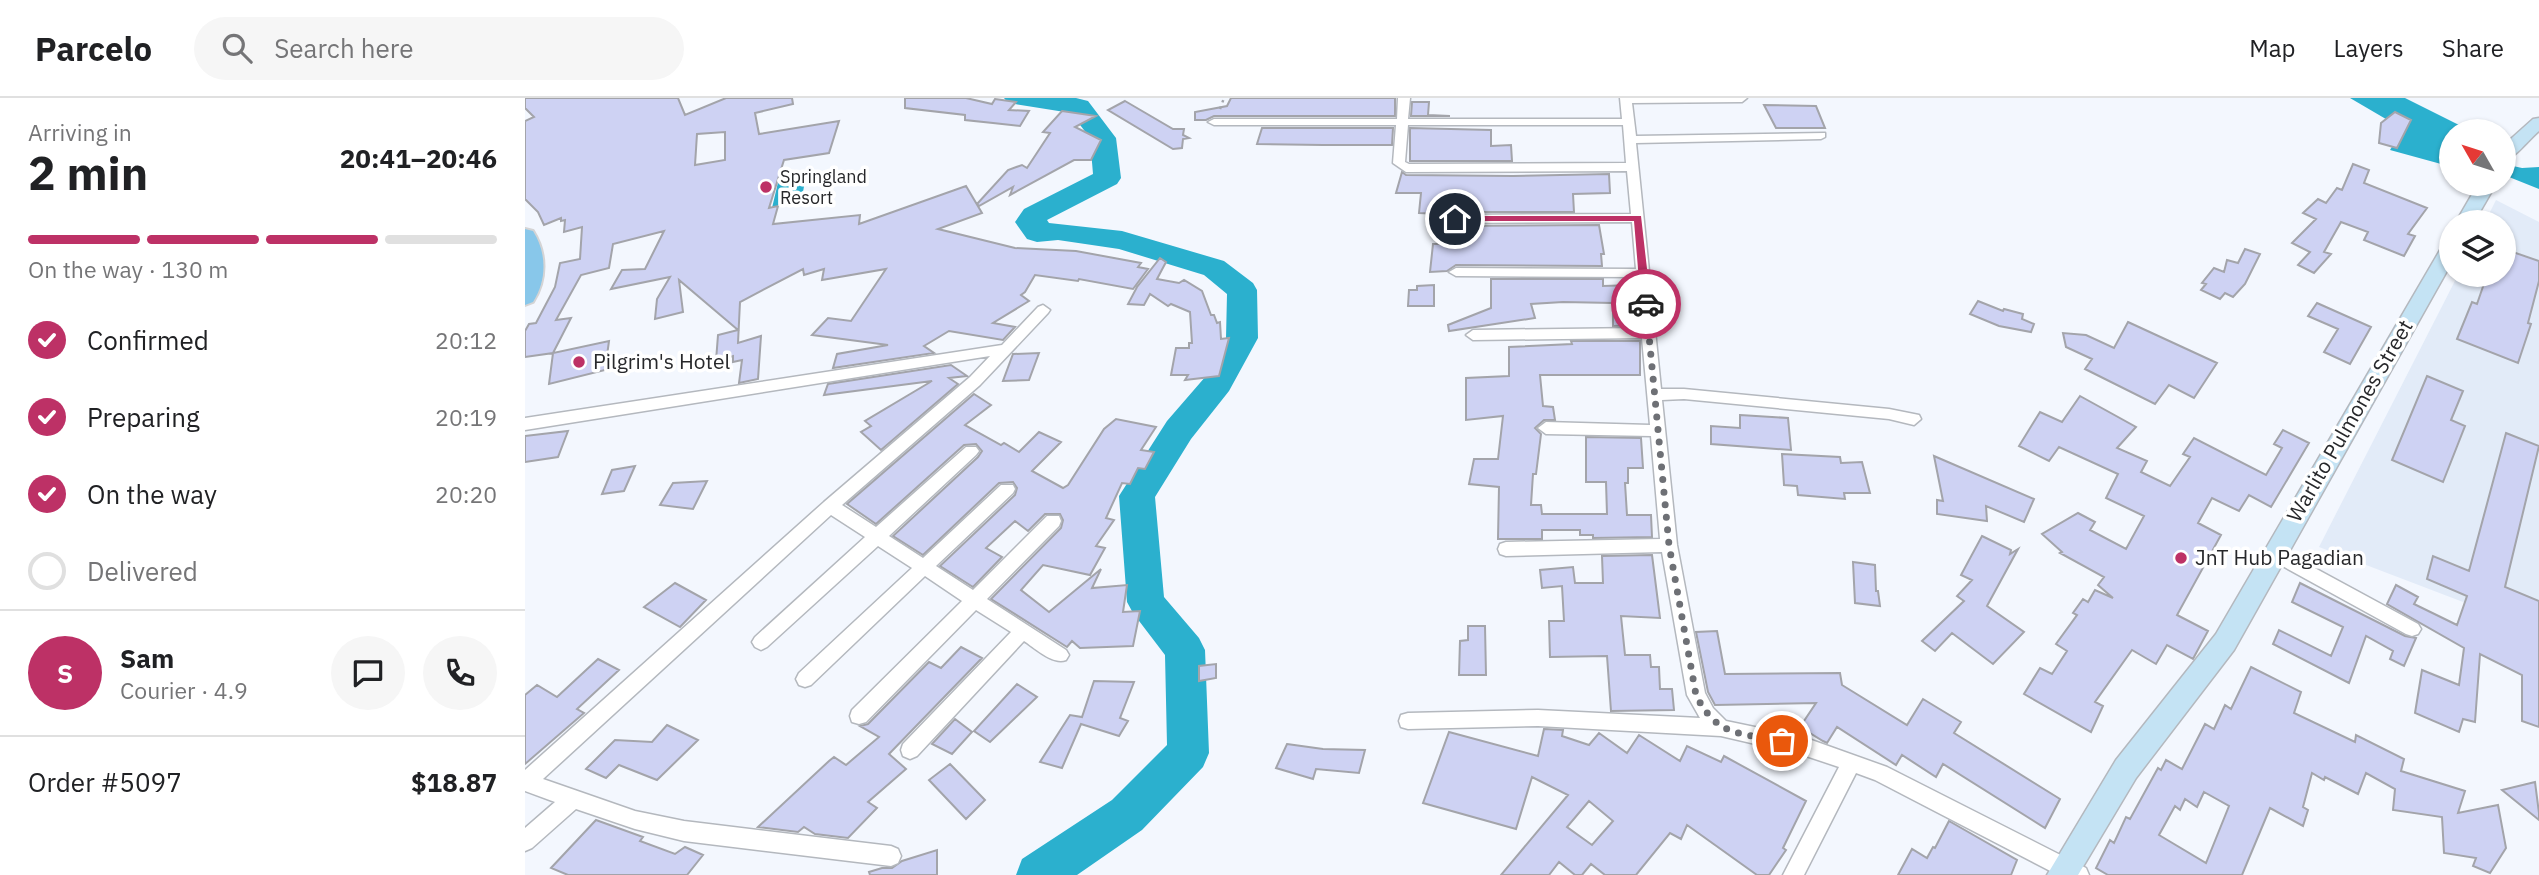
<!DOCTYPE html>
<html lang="en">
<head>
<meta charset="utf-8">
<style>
	:root { --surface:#fff; --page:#f6f6f6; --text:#202124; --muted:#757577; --line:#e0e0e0; --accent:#bd3166 }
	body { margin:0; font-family:"IBM Plex Sans",sans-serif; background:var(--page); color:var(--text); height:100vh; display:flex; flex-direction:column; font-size:26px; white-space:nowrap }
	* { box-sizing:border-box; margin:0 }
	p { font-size:23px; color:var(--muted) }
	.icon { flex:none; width:38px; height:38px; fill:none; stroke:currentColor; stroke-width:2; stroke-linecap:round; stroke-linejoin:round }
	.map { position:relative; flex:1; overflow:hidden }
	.panel { display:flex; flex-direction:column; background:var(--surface); width:525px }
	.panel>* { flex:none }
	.needle { width:46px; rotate:309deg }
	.fabs { position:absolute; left:1914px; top:21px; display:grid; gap:14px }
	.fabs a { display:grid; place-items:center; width:77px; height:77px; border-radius:50%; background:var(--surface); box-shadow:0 2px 5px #0004; font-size:35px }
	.pin { position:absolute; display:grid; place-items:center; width:60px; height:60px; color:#fff; margin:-30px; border:4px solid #fff; border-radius:50%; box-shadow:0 2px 7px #0007 }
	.courier { position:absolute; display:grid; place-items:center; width:70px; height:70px; margin:-35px; border:5px solid #bd3166; border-radius:50%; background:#fff; color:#222; box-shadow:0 2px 9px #0007 }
	.head em { font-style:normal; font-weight:800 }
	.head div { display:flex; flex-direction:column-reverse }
	.head { display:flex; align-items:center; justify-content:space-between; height:119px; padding:0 28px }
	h1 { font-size:46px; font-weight:800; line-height:52px }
	.bar { display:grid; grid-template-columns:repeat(4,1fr); gap:10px 7px; align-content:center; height:84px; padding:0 28px }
	.bar i { height:9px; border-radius:5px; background:var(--line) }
	.bar .selected { background:var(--accent) }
	.bar p { grid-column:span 4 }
	.line { display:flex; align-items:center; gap:18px; padding:0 28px; border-top:2px solid var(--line) }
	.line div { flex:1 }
	.round { display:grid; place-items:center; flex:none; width:74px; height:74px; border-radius:37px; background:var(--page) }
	ol { padding:0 28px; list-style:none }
	li { display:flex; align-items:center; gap:21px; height:77px }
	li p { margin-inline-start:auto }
	li .icon { padding:7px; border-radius:50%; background:var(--accent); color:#fff; stroke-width:4 }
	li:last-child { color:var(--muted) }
	li i { width:38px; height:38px; border:4px solid var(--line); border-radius:50% }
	header { display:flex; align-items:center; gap:42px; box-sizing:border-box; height:98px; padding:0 35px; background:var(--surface); border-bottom:2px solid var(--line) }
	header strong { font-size:33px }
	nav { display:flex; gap:38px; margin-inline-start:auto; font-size:24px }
	.search { width:490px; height:63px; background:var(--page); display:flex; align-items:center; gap:18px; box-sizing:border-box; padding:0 24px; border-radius:38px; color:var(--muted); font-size:26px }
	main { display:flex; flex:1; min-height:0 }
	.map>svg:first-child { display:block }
	.built { fill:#e2ebf8 }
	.water { fill:#2bb0ce }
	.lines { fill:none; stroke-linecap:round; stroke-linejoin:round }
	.river { fill:#2bb0ce; fill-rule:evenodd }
	.building { fill:#ced2f3; stroke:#a3a4aa; stroke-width:2; fill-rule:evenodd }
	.street-casing { stroke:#b4b8be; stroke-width:3 }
	.secondary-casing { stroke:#b4b8be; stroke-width:3 }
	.primary-casing { stroke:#d4d4d5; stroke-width:4 }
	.path { stroke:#a3a6ac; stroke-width:2.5; stroke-dasharray:2.5 4.5; stroke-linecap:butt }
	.street { fill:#fff; fill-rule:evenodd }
	.secondary { fill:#c4e3f4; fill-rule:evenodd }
	.primary { fill:#88c7ea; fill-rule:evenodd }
	.route { fill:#bd3166 }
	.done { stroke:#6e7075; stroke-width:7; stroke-dasharray:0 12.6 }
	.poi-dot { fill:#bd3166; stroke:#fff; stroke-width:2.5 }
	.labels { text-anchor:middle; stroke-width:7; stroke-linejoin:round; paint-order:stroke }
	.far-poi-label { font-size:18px; fill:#27282b; stroke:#fff; text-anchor:start }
	.poi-label { font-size:21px; fill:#27282b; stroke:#fff; text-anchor:start }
	.street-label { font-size:21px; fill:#27282b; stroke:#fff }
</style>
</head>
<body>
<header>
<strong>Parcelo</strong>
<div class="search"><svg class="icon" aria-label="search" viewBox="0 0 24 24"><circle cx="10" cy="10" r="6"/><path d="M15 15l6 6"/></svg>Search here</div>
<nav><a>Map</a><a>Layers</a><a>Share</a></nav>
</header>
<main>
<section class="panel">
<div class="head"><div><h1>2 min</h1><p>Arriving in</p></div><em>20:41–20:46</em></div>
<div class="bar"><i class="selected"></i><i class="selected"></i><i class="selected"></i><i></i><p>On the way · 130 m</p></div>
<ol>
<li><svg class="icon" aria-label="check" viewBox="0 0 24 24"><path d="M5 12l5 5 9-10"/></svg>Confirmed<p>20:12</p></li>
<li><svg class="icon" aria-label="check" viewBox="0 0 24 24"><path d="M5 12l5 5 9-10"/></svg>Preparing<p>20:19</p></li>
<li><svg class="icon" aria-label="check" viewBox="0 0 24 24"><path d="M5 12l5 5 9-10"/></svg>On the way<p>20:20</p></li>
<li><i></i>Delivered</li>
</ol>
<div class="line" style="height:126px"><b class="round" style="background:var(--accent);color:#fff">S</b><div><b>Sam</b><p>Courier · 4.9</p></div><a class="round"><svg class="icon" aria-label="chat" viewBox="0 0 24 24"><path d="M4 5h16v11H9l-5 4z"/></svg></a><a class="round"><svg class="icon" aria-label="phone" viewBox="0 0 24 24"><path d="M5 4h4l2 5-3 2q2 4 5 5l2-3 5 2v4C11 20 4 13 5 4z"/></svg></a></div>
<div class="line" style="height:91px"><div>Order #5097</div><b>$18.87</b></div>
</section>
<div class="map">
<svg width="2014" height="777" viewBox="0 0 2014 777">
	<rect width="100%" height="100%" fill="#f3f7fe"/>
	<path class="built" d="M1971 102 2014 124V533L1794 449 1933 177H1979V124H1960Z"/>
	<path class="water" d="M1825 0H1880L1946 33H1927V69L1865 52 1870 44 1866 24Z
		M1979 66 1997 70 2014 69V91L1979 77Z
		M282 72 276 105 247 110 255 76Z"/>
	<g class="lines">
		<path class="river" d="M479 0H551L563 3 591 40 596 80 592 86 522 122 524 125 597 133 699 163 728 185 732 192 733 240 704 293 666 341 630 399 639 499 674 540 680 552 684 655 678 669 617 732 552 777H491L497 761 587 702 642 647 640 557 608 515 602 504 594 398 642 323 681 278 701 240 702 196 679 177 594 151 533 142 512 144 502 141 490 124 499 111 568 76 565 40 546 15 483 5Z"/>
	</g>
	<path class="building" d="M0 0H153L160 17 201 0H267L268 6 230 15 234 36 314 23 304 55 259 62 244 110 253 108 248 126 335 117 334 126 441 88 457 115 413 131 490 150 551 153 589 160 616 165 613 169 623 171 608 191 554 181 553 183 510 177 500 194 496 197 504 203 468 225 490 229 478 242 424 233 399 248 409 255 308 270 312 256 363 247 287 237 303 220 326 223 361 171 297 182 299 171 279 177 278 171 215 204 213 245 236 238 233 281 214 285 217 262 208 264V258L191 263 193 237 213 232 154 182 158 214 130 221 132 201 145 179 86 191 97 172 120 171 139 133 88 146 84 170 56 177 31 222 46 220 28 255 0 259V233L4 226 11 225 30 189 35 165 55 161 57 129 39 134 40 122 36 123V120L19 127 13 114 0 101V23L9 19 0 10ZM200 34V62L170 67 172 36Z
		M380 0H441L467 6 470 1 491 4 484 12 504 13 495 28 468 25 440 22V17L380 10Z
		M706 0H870V18H689L681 22H670V14L702 8Z
		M600 3 648 31H659L658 37 664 40 658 41 657 50 648 51 583 12Z
		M887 4H904L903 17 925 18H886Z
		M1239 7 1291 8 1300 30H1251Z
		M537 13 571 18 550 29 576 42 566 62H549L485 97 488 89 454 108 452 106 483 72 497 67 502 70 525 35 518 34Z
		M1870 14 1886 22 1872 50 1854 45 1856 25Z
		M737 30H868L867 47H798L732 46Z
		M885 30 966 32V48L986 47 987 63H885Z
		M1828 66 1844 72 1839 85 1902 110 1883 136 1890 138 1879 158 1839 142 1843 134 1816 124 1799 154 1806 156 1789 175 1773 167 1785 154 1767 145 1791 121 1778 115 1793 101 1801 105 1812 90 1817 92Z
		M877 74 881 77 988 78 1084 76 1085 95 1048 96 1049 114H930L922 120 930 128 1074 127 1079 156H1076L1077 168 931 167 922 173 905 174 908 146H914L917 116 894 115 896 95H871Z
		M1720 151 1735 156 1720 186 1708 199 1700 195 1695 201 1676 192 1681 186 1677 185 1689 170 1699 174 1702 162 1713 165Z
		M1979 151 2014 163V183L2003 225 2006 226 1993 265 1932 241 1947 204 1952 206 1962 177H1979Z
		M635 160 641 164 632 181 654 185 659 182 677 193 686 217H689L692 225 695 224 696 241 704 240 694 278 660 282 663 277H646L651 250H664V245H667L665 214 646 206 643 208 625 196 619 207 603 206 612 189Z
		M966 181H1078V188L1109 187 1113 227 1088 228V205L1038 204 1006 206 1010 220 924 233 923 227 966 210Z
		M909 187V208H883L884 192H892V188Z
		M1453 203 1478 213 1479 211 1498 216 1497 221 1509 226 1506 234 1474 228 1445 216Z
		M1792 205 1846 229 1825 266 1799 254 1813 231 1783 218Z
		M1603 224 1692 265 1669 300 1644 287 1630 306 1560 271 1567 261 1541 249 1538 235 1561 237 1589 250Z
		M84 243 80 272 24 286 28 255Z
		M1046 243H1115V277H1015L1018 308 1028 309 1030 322H1019L1010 330 1016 336 1011 376H1008L1006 407H1016L1017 416H1082L1081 384H1061V339L1116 340 1118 370H1103V385H1100L1102 417H1126L1127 439 1068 440V437H1055V432H1017V441H973L974 389 944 386 949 361H973L978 318 941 322V280L984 278V249L1047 246Z
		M514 255 504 282 478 283 488 256Z
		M426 267 442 278 424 280 433 286 356 352 336 334 346 328 340 323 407 283 299 297 303 286Z
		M1902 278 1938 293 1926 322 1940 328 1918 384 1867 362Z
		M449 296 466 307 440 327 476 347 479 345 494 354 514 334 536 344 507 373 538 390 543 387 579 331 591 321 631 329 616 352 629 354 620 371 613 370 605 386 597 385 581 420 589 422 571 448 580 450 565 477 518 467 496 492 524 514 576 471 567 490 602 487 598 514 615 513 608 548 555 550 547 543 542 549 466 501 536 430 538 422 535 416H520L503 433 490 423 461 450 477 459 448 489 415 468 490 397 492 390 488 384 474 385 398 457 368 438 453 359 457 353 451 346 439 347 351 426 322 406Z
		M1555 298 1611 329 1592 350 1622 363 1616 374 1645 388 1665 359 1658 356 1669 340 1741 377 1757 350 1749 346 1758 332 1784 345 1746 409 1724 397 1714 413 1687 400 1673 425 1696 437 1652 517 1683 533 1669 559 1668 561 1642 547 1631 566 1607 552 1570 604 1578 608 1566 634 1499 596 1515 570 1527 576 1542 553 1531 546 1552 517 1548 515 1558 501 1563 504 1570 492 1588 500 1573 487 1579 479 1535 455 1537 454 1517 436 1553 415 1570 424 1565 432 1601 451 1619 418 1581 400 1593 376 1534 349 1524 363 1494 348 1515 314 1537 324Z
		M1215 317 1263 320 1266 352 1186 346V328L1215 330Z
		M43 333 33 359 0 364V338Z
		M1981 335 2014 348 1980 489 2014 503V629L1997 623V577L1955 556 1950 624 1938 621 1934 634 1890 615 1897 572 1934 587 1939 550 1862 506 1871 487 1893 499 1889 506 1932 527 1942 498 1902 481 1908 458 1944 473Z
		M1257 356 1315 359 1316 365 1337 364 1345 395H1319L1320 401 1273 397 1272 388 1259 387Z
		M1409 358 1509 401 1499 424 1461 408 1462 423 1412 416V402L1418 403Z
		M110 368 99 393 77 396 87 372Z
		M182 383 168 411 135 407 148 385Z
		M1457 438 1486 452 1485 456 1493 451 1462 508 1499 534 1468 566 1427 535 1410 553 1397 543 1439 503 1432 498 1447 482 1436 477Z
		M1127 457 1135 520 1096 518 1100 557H1125L1126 569H1134L1135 591H1147L1149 612 1086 613 1082 558 1025 559 1024 523H1039L1037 488 1017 490 1015 472 1048 469 1050 485H1078L1077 458Z
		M1328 464 1350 467 1351 493H1353L1355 508 1330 505Z
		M150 485 181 502 155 529 119 509Z
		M1775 485 1880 538 1891 540 1879 568 1865 561 1868 553 1841 538 1824 585 1748 546 1754 532 1806 558 1818 529 1767 504Z
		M943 528H960L961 577H934L935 543 943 542Z
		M1192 533 1200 576 1315 575 1317 587 1382 627 1398 601 1436 624 1429 635 1535 701 1520 730 1418 666 1411 679 1377 657 1371 667 1312 629 1302 645 1298 643 1275 629 1291 605 1190 607 1183 594 1171 534Z
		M436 549 457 560 364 656 381 671 343 704 352 710 323 740 290 736 279 729 273 734 233 729 304 663 309 659 321 667 354 639 335 628 343 626 404 564 416 570Z
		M73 561 94 572 52 611 59 615 0 666V597L12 587 32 599Z
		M691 566V580L674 583V568Z
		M1726 569 1776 594 1769 615 1830 644 1831 637 1879 661 1876 673 1940 693 1933 715 1973 707 1981 750 1965 775 1948 768 1951 760 1919 755 1917 719 1868 712 1870 691 1841 675 1833 696 1800 679 1799 682 1787 675 1778 709 1783 712 1778 728 1745 710 1717 777H1583L1571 770 1585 742 1589 745 1601 719 1605 721 1633 670 1636 672 1641 662 1657 671 1680 626 1689 631 1700 607 1706 611ZM1679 694 1704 708 1681 765 1634 737 1650 708 1655 712 1660 701 1672 709Z
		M569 583 609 584 595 620 603 623 594 638 556 626 537 670 515 664 545 617 557 619Z
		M492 586 512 599 465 644 449 633Z
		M430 621 447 634 427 656 407 646Z
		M142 627 173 642 132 682 94 667 81 680 61 671 90 642 127 644Z
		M1019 631 1038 632 1037 638 1064 647 1074 635 1102 655 1114 637 1155 663 1162 648 1196 664 1199 658 1281 703 1258 750 1261 752 1244 777H1232L1162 727 1156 741 1145 735 1111 777H1080L1066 766 1057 777H1050L1034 764 1024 777H976L1043 697 1007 679 991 731 898 705 924 634 1013 658ZM1064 703 1088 723 1067 747 1042 729Z
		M762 646 798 651 840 652 834 675 791 671 788 681 751 670Z
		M425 666 460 702 441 721 404 682Z
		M2010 684 2014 715V722L1977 692Z
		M71 722 118 739 115 743 150 756 160 749 178 757 162 777H43L26 770Z
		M1424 723 1492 762 1486 777H1373L1387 751 1402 760 1408 749 1410 750Z
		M412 752V777H345L344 774 357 770H367L377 763Z"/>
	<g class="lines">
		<g class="street-casing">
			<path id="street" d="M873 0H885L883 21H1097L1095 0H1222L1217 4 1107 5 1111 38 1300 35V39L1296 41 1111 45 1136 291H1159L1364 311 1394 317 1396 321 1389 327 1364 321 1159 301 1137 302 1152 447 1180 595 1188 610 1201 623 1278 639 1362 669 1561 770 1564 777H1533L1350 682 1331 675 1279 777H1258L1314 669 1278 657 1196 638 1013 628 883 631 876 629 874 623 876 617 883 615 1013 612 1175 620 1162 597 1137 454 981 458 975 456 973 451 975 446 981 444 1135 441 1126 338 1021 336 1013 330 1021 324 1125 327 1117 240 948 242 941 237 948 232 1116 230 1112 179 931 178 924 174 931 170 1111 171 1107 124 930 125 924 121 930 117 1106 116 1102 73 881 74 868 65 871 27H689L683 24 689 21H872ZM883 27H1098L1101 65 884 66 880 64Z
				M518 207 525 212 523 215 455 287 317 407 351 429 441 349H451L454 353 451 357 364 438 398 460 476 387H488L490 391 488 395 411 468 448 492 522 418H534L536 423 534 428 462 501 541 552 544 557 541 562C528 567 511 551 499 543L392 658 385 661 378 658 376 652 378 646 486 534 451 512 341 624 334 626 327 624 325 618 327 612 437 503 400 478 286 587 280 589 274 587 271 581 274 575 387 470 353 448 242 549 236 552 230 549 227 544 230 539 340 439 306 417 18 681 110 713 159 723 366 748 373 751 376 758 373 765 366 768 159 743 110 731 51 711 7 750 0 753V730L30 704 0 693V672L299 404 445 279 465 258 0 332V320L477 247 513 209Z
				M1749 448 1893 526 1896 531 1893 536 1887 538 1881 536 1743 460 1741 455 1743 450Z"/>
		</g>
		<g class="secondary-casing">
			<path id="secondary" d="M2014 20V33C2004 41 1990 60 1979 63V47L2008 21Z
				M1953 86H1971L1949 124H1931Z
				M1927 141V164L1709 552 1611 680 1553 777H1522L1591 662 1691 536 1918 147Z"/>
		</g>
		<g class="primary-casing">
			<path id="primary" d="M0 131 8 133C22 155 22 182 8 204L0 207Z"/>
		</g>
		<path class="path" d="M695 11 699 0"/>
		<use href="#street" class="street"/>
		<use href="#secondary" class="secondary"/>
		<use href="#primary" class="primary"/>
	</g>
	<path class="route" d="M930 118H1116L1126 206 1121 209 1116 206 1109 123H927L926 121Z"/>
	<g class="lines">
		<path class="done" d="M1121 206 1144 447 1171 597C1192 639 1215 635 1257 643"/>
	</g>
	<g class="poi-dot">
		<circle cx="241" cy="89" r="7"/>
		<circle cx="54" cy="264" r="7"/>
		<circle cx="1656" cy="460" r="7"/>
	</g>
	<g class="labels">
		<g class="far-poi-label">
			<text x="255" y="85">Springland<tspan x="255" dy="21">Resort</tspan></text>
		</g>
		<g class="poi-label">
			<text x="68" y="271">Pilgrim's Hotel</text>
			<text x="1670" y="467">JnT Hub Pagadian</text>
		</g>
		<g class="street-label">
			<text transform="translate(1825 323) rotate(-60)" y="7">Warlito Pulmones Street</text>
		</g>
	</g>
</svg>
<div class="fabs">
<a><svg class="needle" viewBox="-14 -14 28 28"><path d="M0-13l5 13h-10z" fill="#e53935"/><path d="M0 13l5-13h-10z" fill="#757577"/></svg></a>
<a><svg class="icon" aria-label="layers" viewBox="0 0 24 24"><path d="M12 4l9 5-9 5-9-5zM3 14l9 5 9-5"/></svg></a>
</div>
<div class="pin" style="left:1257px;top:643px;background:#ea580c"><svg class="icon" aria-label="bag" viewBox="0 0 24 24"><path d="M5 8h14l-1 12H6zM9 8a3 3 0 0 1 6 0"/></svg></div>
<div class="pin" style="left:930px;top:121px;background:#1f2937"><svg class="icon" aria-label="home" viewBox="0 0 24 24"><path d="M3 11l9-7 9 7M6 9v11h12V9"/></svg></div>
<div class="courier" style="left:1121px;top:206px"><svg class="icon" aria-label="car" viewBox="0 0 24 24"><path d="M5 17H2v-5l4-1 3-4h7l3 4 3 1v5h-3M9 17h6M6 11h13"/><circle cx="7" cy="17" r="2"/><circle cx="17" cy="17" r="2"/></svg></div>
</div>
</main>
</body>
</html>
